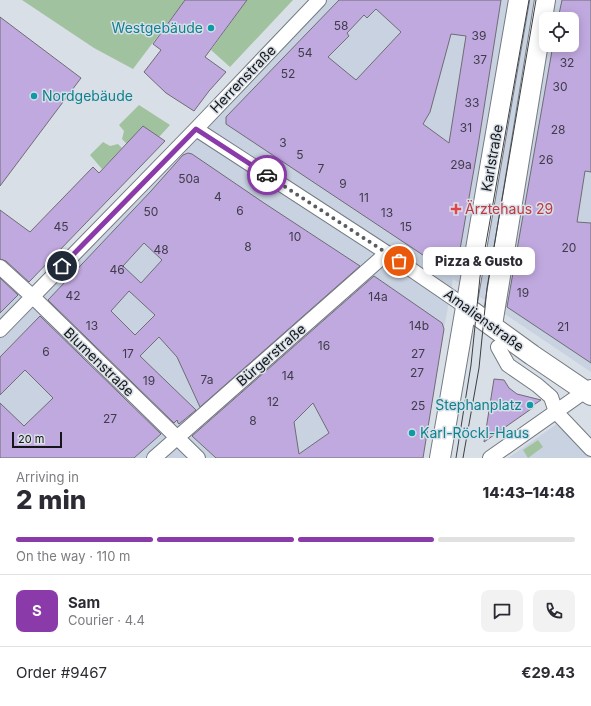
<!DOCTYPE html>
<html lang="en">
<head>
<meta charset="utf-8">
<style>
	:root { --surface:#fff; --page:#f2f2f3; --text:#2b2b33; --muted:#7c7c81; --line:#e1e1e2; --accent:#8b3aaa }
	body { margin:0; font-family:Inter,sans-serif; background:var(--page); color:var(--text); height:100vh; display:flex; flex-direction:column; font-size:15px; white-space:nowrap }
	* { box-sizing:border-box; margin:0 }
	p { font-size:13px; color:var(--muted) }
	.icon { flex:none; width:22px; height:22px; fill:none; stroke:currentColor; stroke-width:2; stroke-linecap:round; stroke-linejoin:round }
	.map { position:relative; height:458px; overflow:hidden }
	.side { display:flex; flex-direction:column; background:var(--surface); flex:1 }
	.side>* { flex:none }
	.controls { position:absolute; left:539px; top:12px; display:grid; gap:8px }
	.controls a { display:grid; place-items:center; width:40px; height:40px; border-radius:8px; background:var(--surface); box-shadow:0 2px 10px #0003; font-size:20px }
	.scale { position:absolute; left:12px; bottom:10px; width:50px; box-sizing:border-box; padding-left:4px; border:2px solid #141619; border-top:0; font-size:11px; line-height:14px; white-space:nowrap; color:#141619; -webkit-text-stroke:3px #d9dfe7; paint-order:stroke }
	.pin { position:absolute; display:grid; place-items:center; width:34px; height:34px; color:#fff; margin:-17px; border:2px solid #fff; border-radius:50%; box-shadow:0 1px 4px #0007 }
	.courier { position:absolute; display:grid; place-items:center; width:40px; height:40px; margin:-20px; border:3px solid #8b3aaa; border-radius:50%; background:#fff; color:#222; box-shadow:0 1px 5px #0007 }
	.bubble { position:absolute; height:28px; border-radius:8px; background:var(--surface); box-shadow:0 2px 10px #0003; font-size:13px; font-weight:800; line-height:28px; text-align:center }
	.overview em { font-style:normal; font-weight:800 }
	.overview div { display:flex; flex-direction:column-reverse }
	.overview { display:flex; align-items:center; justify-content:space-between; height:68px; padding:0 16px }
	h1 { font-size:26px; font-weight:800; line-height:30px }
	.bar { display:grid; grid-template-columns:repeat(4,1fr); gap:6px 4px; align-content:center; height:48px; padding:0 16px }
	.bar i { height:5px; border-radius:3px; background:var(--line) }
	.bar .active { background:var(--accent) }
	.bar p { grid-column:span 4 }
	.line { display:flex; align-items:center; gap:10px; padding:0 16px; border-top:1px solid var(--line) }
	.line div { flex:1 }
	.round { display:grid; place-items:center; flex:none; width:42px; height:42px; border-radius:8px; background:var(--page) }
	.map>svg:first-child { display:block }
	.built { fill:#c8d2e0; fill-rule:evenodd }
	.green { fill:#a1c29f }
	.building { fill:#c0a9df; stroke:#6f6c74; fill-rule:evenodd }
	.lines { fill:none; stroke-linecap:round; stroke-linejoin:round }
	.street-casing { stroke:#747a81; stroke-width:16 }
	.secondary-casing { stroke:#747a81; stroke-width:22 }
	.street { stroke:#fff; stroke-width:14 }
	.secondary { stroke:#fff; stroke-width:20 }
	.tram { stroke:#3c3f43; stroke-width:1 }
	.done { stroke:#595c61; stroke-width:4; stroke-dasharray:0 7.2 }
	.route { stroke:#8b3aaa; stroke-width:5 }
	.culture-dot { fill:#0f9aa8; stroke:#d9dfe7; stroke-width:1.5 }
	.health-dot { fill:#e0444e; stroke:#d9dfe7; stroke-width:1.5 }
	.labels { text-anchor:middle; stroke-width:3; stroke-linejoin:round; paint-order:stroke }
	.number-label { font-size:12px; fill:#3f3b4a }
	.culture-label { font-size:14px; fill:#0d838f; stroke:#d9dfe7; text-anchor:end }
	.street-label { font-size:14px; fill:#141619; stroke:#d9dfe7 }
	.health-label { font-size:14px; fill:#be3a42; stroke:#d9dfe7; text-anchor:start }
</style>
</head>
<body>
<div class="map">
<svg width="591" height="458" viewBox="0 0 591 458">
	<rect width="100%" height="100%" fill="#d9dfe7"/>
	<path class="built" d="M327 0H591V372L453 279 437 367 423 458H0V272L32 296 196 129ZM546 19H572V45H546Z
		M567 417 591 438V458H508Z"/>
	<path class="green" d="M22 0H185L133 69 94 48Z
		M247 0H293L230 67 211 50Z
		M139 105 170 125 159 137 143 126 127 144 122 139 124 131 119 125Z
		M103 142 110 146 118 144 122 148 102 169 90 155Z
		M538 440 543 447 528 458 523 450Z"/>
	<path class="building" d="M185 0H247L205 57 226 72 209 91 194 111 166 93 144 72 161 50 153 44Z
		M339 0H501L478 146 458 261 450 273 226 124V117ZM376 9 401 32 356 80 328 57 349 36 347 33 364 15 367 18ZM451 34 466 36 449 143 423 124 430 112Z
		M562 0H591V172L585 171 577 222 591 223V363L507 307 553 45H572V19H558Z
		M0 17 81 78 0 186Z
		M143 126 165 141 29 282 6 261 0 259V210L30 232 93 167 99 173Z
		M188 153 192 154 264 203 360 266 200 407 177 357 159 337 140 356 196 410 179 424 178 423 177 420 174 423 48 300 151 191 183 155ZM144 243 162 260 141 283 123 266ZM129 291 155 315 135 335 111 311Z
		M374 276 442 323 444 329 423 458H216L192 436ZM313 403 329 433 299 454 294 422Z
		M0 278 18 295 0 313Z
		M40 316 161 434 134 458H0V403L24 426 53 398 25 370 0 395V357Z
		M494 379 504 380 509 388 517 394 541 400 532 406 534 407 484 442Z"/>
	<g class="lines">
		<g class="street-casing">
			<path id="street" d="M196 129 387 253 466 307
				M0 267 33 297 198 458
				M0 330 196 129 319 0
				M498 347 508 365 537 385 551 397 556 412 591 449
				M154 458 387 253
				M490 458 591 387"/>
		</g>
		<g class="secondary-casing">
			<path id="secondary" d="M466 307 532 355 591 395
				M492 325 545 0
				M440 458 519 0"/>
		</g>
		<use href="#street" class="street"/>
		<use href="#secondary" class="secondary"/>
		<path class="tram" d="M456 458 471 365 480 277 529 0
			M463 458 479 368 487 288 536 0"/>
	</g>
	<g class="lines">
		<path class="done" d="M267 175 399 261"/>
		<path class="route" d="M62 266 196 129 267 175"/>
	</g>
	<g class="culture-dot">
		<circle cx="211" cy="28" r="4"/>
		<circle cx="34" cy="96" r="4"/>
		<circle cx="530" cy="405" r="4"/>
		<circle cx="412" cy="433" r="4"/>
	</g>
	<path class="health-dot" d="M454 203h4v4h4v4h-4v4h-4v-4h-4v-4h4z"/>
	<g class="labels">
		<g class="number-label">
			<text x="341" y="30">58</text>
			<text x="479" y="40">39</text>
			<text x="305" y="57">54</text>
			<text x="480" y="64">37</text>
			<text x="567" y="67">32</text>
			<text x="288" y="78">52</text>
			<text x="560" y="91">30</text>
			<text x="472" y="107">33</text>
			<text x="466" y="132">31</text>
			<text x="558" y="134">28</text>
			<text x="283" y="147">3</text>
			<text x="300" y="159">5</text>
			<text x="546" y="164">26</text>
			<text x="461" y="169">29a</text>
			<text x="321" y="173">7</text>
			<text x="189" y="183">50a</text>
			<text x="343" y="188">9</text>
			<text x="218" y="201">4</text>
			<text x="364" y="202">11</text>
			<text x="240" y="215">6</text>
			<text x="151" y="216">50</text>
			<text x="387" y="217">13</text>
			<text x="61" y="231">45</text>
			<text x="406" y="231">15</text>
			<text x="295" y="241">10</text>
			<text x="248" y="251">8</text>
			<text x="569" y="252">20</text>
			<text x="161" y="254">48</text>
			<text x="117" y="274">46</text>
			<text x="523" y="297">19</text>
			<text x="73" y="300">42</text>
			<text x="378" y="301">14a</text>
			<text x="92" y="330">13</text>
			<text x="419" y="330">14b</text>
			<text x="563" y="331">21</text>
			<text x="324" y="350">16</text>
			<text x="46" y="356">6</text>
			<text x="128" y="358">17</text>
			<text x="418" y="358">27</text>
			<text x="417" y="377">27</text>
			<text x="288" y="380">14</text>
			<text x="207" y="384">7a</text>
			<text x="149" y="385">19</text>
			<text x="273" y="406">12</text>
			<text x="418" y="410">25</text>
			<text x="110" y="423">27</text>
			<text x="253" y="425">8</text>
		</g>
		<g class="culture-label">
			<text x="203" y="33">Westgebäude</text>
			<text x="42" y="101" text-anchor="start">Nordgebäude</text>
			<text x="522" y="410">Stephanplatz</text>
			<text x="420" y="438" text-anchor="start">Karl-Röckl-Haus</text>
		</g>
		<g class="street-label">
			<text transform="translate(243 79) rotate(-46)" y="5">Herrenstraße</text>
			<text transform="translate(492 158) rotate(-80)" y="5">Karlstraße</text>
			<text transform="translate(484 320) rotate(36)" y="5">Amalienstraße</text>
			<text transform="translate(271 355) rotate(-41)" y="5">Bürgerstraße</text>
			<text transform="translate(99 362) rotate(44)" y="5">Blumenstraße</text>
		</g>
		<g class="health-label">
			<text x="465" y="214">Ärztehaus 29</text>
		</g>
	</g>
</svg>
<div class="controls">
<a><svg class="icon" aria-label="locate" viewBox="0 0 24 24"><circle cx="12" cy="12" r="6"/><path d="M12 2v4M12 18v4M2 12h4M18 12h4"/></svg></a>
</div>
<div class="scale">20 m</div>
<div class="pin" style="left:399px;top:261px;background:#ea580c"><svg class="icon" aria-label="bag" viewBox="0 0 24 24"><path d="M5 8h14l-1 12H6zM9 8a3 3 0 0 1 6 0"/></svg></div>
<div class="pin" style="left:62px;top:266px;background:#1f2937"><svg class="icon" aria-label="home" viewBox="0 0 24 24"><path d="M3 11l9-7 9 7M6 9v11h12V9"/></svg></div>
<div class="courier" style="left:267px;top:175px"><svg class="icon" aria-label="car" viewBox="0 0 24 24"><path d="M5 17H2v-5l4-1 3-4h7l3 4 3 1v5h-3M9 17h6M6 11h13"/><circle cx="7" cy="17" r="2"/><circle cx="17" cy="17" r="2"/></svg></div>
<div class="bubble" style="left:423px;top:247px;width:112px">Pizza &amp; Gusto</div>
</div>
<section class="side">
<div class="overview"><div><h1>2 min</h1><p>Arriving in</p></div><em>14:43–14:48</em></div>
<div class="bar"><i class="active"></i><i class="active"></i><i class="active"></i><i></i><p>On the way · 110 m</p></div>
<div class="line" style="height:72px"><b class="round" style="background:var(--accent);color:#fff">S</b><div><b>Sam</b><p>Courier · 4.4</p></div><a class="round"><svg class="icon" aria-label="chat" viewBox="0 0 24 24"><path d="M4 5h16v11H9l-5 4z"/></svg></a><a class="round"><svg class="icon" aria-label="phone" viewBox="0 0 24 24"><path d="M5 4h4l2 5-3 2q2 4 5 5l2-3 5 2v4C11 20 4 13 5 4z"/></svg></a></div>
<div class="line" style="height:52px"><div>Order #9467</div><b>€29.43</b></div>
</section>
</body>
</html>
